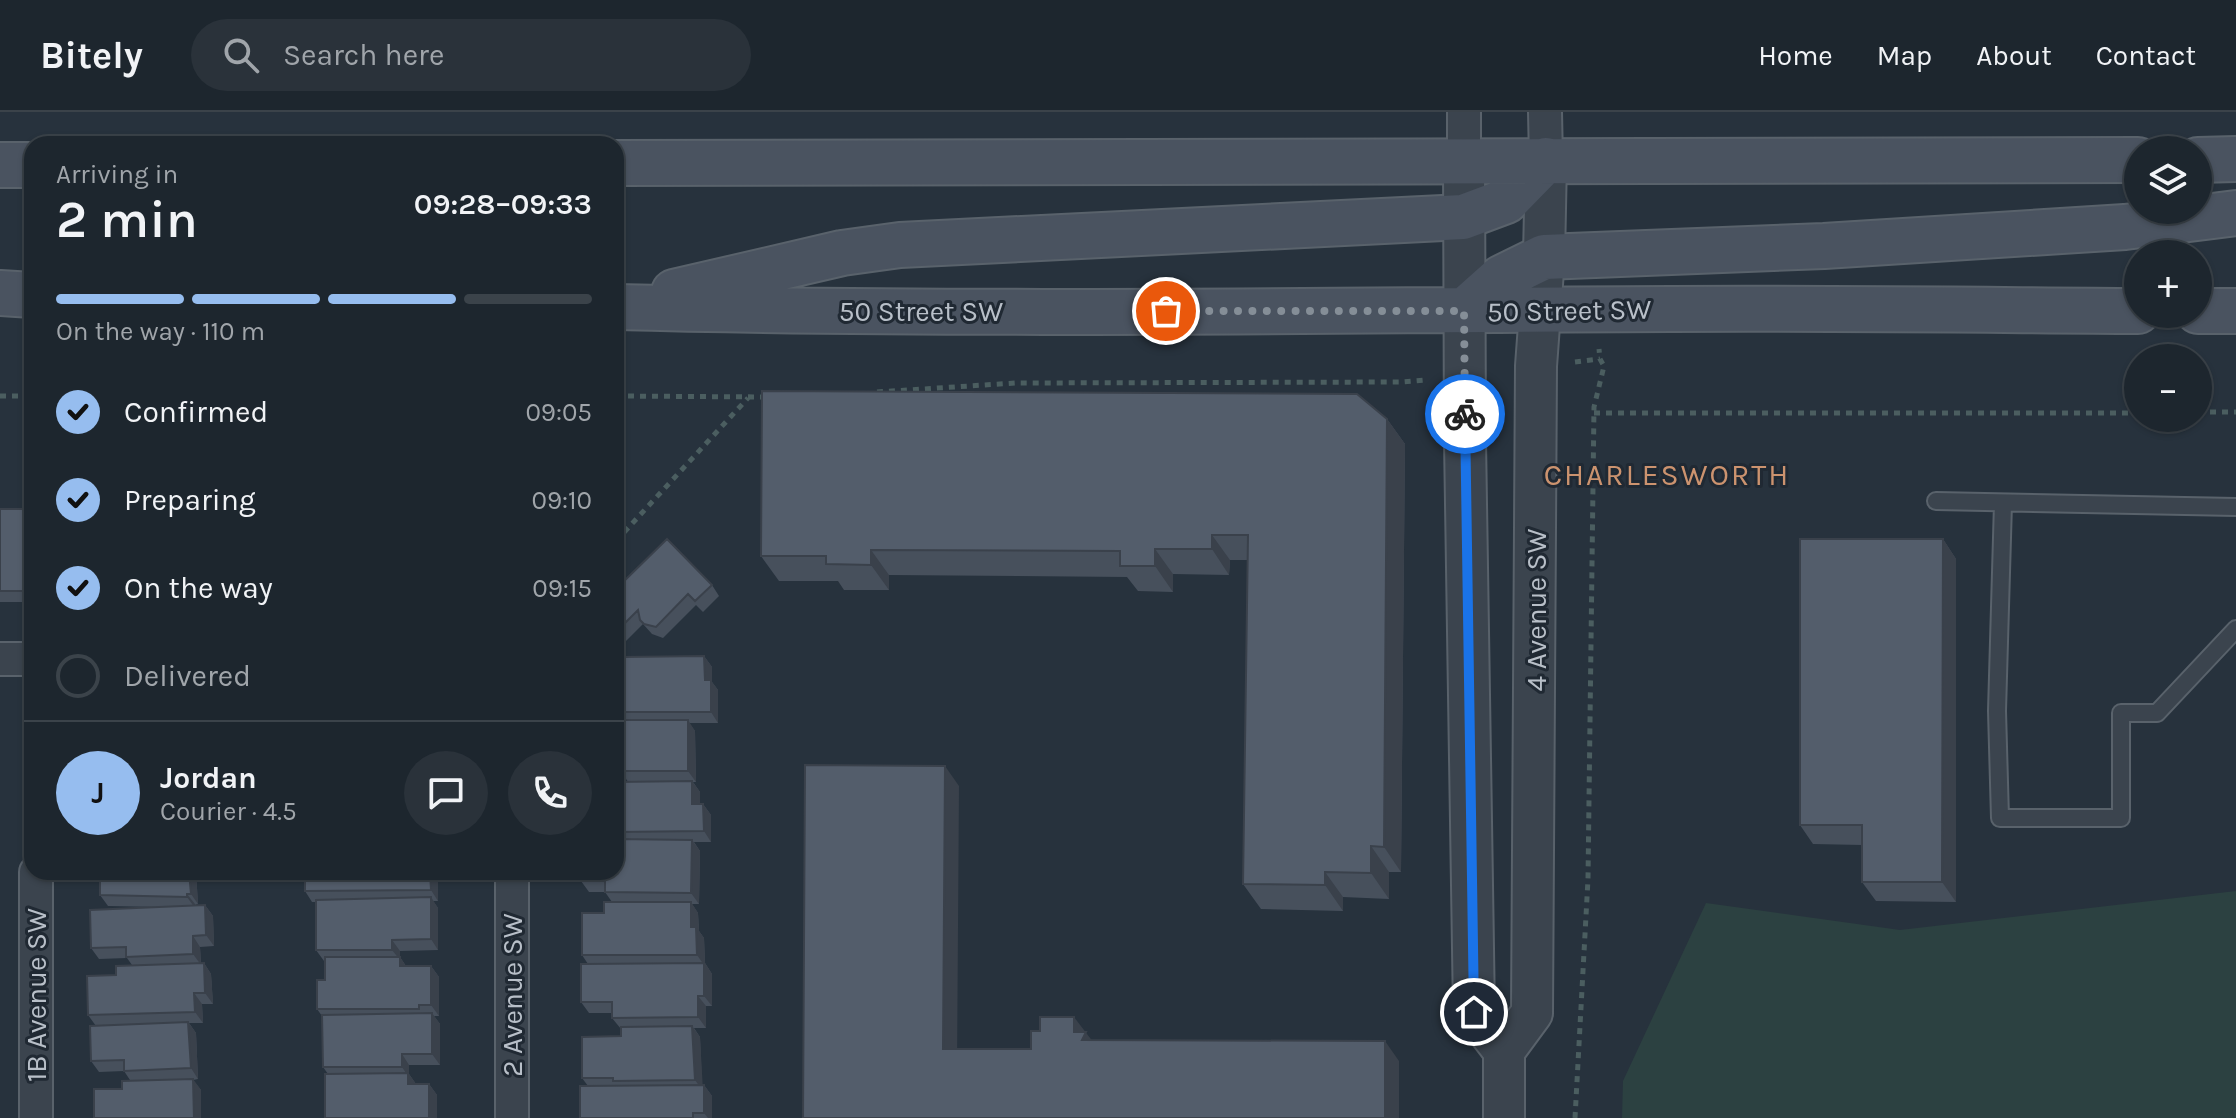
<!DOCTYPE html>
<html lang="en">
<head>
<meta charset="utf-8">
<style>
	:root { --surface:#1d262e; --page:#2a323a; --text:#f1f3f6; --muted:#a0a5aa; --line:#3b434a; --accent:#96bdef }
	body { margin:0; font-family:Karla,sans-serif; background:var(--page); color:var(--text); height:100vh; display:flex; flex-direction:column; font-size:30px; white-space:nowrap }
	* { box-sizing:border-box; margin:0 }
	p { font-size:26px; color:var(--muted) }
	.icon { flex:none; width:44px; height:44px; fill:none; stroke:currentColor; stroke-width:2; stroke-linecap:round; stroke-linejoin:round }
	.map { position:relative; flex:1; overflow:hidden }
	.drawer { position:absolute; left:24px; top:24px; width:600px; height:744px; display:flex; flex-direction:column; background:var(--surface); border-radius:24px; box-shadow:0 2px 6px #0004,0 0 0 2px var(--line) }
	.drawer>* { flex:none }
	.controls { position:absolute; left:2124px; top:24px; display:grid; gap:16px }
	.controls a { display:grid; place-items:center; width:88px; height:88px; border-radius:50%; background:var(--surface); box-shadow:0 2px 6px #0004,0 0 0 2px var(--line); font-size:40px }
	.pin { position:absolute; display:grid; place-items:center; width:68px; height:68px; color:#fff; margin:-34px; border:4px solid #fff; border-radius:50%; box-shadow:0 2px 8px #0007 }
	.courier { position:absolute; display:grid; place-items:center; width:80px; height:80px; margin:-40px; border:6px solid #1a73e8; border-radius:50%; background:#fff; color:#222; box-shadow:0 2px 10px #0007 }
	.summary em { font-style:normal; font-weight:600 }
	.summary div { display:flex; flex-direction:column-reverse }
	.summary { display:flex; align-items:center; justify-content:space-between; height:136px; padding:0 32px }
	h1 { font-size:52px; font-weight:600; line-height:60px }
	.bar { display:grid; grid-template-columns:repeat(4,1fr); gap:12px 8px; align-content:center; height:96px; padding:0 32px }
	.bar i { height:10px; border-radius:6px; background:var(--line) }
	.bar .on { background:var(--accent) }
	.bar p { grid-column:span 4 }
	.line { display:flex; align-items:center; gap:20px; padding:0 32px; border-top:2px solid var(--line) }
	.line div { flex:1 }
	.round { display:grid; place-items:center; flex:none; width:84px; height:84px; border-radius:42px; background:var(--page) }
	ol { padding:0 32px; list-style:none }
	li { display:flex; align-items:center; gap:24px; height:88px }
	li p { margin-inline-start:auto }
	li .icon { padding:8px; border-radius:50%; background:var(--accent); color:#111; stroke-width:4 }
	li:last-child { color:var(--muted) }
	li i { width:44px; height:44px; border:4px solid var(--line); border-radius:50% }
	header { display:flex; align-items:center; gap:48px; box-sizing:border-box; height:112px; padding:0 40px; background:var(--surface); border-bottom:2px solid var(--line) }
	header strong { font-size:38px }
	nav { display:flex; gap:44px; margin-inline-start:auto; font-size:28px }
	.search { width:560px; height:72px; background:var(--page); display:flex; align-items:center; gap:20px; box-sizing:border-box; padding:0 28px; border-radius:44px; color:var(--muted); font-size:30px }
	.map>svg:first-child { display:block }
	.green { fill:#2c4141 }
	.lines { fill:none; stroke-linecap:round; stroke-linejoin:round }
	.service-casing { stroke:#59626b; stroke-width:20 }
	.minor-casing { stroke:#59626b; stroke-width:36 }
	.tertiary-casing { stroke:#59626b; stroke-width:44 }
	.secondary-casing { stroke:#59626b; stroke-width:48 }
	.path { stroke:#4b5e60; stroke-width:5; stroke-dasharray:6 6; stroke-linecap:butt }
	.service { stroke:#3b444e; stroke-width:16 }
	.minor { stroke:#3b444e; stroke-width:32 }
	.tertiary { stroke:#3b444e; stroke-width:40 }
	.secondary { stroke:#4a5360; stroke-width:44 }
	.wall { fill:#47505c }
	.shaded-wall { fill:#3a414b }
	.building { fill:#535d6b; stroke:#3a414b; stroke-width:2 }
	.done { stroke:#858e97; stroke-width:8; stroke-dasharray:0 14.4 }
	.route { stroke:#1a73e8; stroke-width:10 }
	.labels { text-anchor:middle; stroke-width:6; stroke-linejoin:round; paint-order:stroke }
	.street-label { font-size:28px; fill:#b8bfc8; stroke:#202933 }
	.neighbourhood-label { font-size:30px; letter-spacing:2px; fill:#cc936f; stroke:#202933 }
</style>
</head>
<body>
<header>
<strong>Bitely</strong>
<div class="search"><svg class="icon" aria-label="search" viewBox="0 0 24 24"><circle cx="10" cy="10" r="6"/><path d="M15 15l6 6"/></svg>Search here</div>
<nav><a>Home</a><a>Map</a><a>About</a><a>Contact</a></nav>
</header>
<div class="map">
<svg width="2236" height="1006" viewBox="0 0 2236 1006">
	<rect width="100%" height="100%" fill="#27323d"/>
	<path class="green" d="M2236 779V1006H1622L1623 969 1706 791 1900 818Z"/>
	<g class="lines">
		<g class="service-casing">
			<path id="service" d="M1936 389 2236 395
				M2003 391 1997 599 2000 706H2121V601H2157L2236 517"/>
		</g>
		<g class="minor-casing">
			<path id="minor" d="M1545 0 1546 48
				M1464 49V0
				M0 547H32
				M512 760V1006
				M36 1006V760"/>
		</g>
		<g class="tertiary-casing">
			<path id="tertiary" d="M1464 49 1465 328 1474 900 1504 939
				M1504 1006V939L1532 901 1536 254 1544 145 1546 48"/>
		</g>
		<g class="secondary-casing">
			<path id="secondary" d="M2198 48 2236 47
				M616 51 2138 48
				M0 53H32
				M674 180 842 141 900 133 1463 105 1506 89 1546 48
				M0 181 32 183
				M616 195C968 204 1320 198 1671 197 1827 196 1983 198 2138 199
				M1464 199 1501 166 1544 145 1824 134 2125 115 2236 101
				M2198 199H2236"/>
		</g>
		<path class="path" d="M1575 250 1600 247
			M877 280 1015 271 1401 270 1426 268
			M0 284H32
			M616 284 767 285
			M2198 300H2236
			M1594 301H2138
			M616 429 748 286
			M1575 1006 1588 767 1594 295 1604 254 1600 247 1599 237"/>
		<use href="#service" class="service"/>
		<use href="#minor" class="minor"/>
		<use href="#tertiary" class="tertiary"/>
		<use href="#secondary" class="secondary"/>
	</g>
	<path class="wall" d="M1387 307 1405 332 1401 760H1389V787L1343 785V799L1261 797 1243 772 1248 448H1230L1229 463 1173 462V480L1138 479 1127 465 889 463V478H844L838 469H779L761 444Z
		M0 397H32L31 490H0Z
		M1943 427 1956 447V790L1876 789 1862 770V733L1813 732 1800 713Z
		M616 469 620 473H712L719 484 703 500 696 493 663 526 652 522 643 512 617 538 616 537Z
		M704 544 712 555V570L718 578V611H689L695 619 696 670H693L700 680V692H703L711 703V730H694L700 739 699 792H692L698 801 699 819 704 826 705 851 712 862V894H706V916H694L700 925 702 973H704L712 984V1006H580L588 974 582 966 621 924V917L612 906V901H589L581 890 588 852 582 843 604 801 612 790 605 780H589L581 769 616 760V670H628L623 662H616V558H623Z
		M100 760H196L198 792 195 793H205L213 804 214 834 200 835 201 851H204L211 862 213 892H202L203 911H189L196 921 198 967 193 968 201 978 122 977 130 968 124 959 99 960 91 949 96 914 88 903 116 863 132 853 127 846 99 847 91 836 158 795 108 794 100 783Z
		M305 760H438V789H433L438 796V838L400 839V845L406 854H431L439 865V904H434L440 912V953H409V962L416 972H429L437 983V1006L328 962 323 955 322 904 317 897 325 868V849H324L316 838V790H312L305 779Z"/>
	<path class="shaded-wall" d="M1387 307 1405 332 1401 760 1384 735Z
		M1212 423 1230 448 1229 463 1212 437Z
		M1943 427 1956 447V790L1942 770Z
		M1155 437 1173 462V480L1155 454Z
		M871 438 889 463V478L871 453Z
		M24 471 31 482V490L24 479Z
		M704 544 712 555V570L718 578V611L711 600 705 568Z
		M688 608 695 619 696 670 688 659Z
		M945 654 959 674 957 957 943 937Z
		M692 669 700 680V703L692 692Z
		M703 692 711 703V730L704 719Z
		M692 728 700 739 699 792 691 781Z
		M1371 734 1389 760V787L1371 761Z
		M189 760H196L198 792 191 782Z
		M430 760H438V789L431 778Z
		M1325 760 1343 785V799L1325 773Z
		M187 782 195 792V796L187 785Z
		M431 785 438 796V838L431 827Z
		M691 790 698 801 699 819 704 826 705 851 712 862V894L704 884V853L697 843 691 815Z
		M205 793 213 804 214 834 206 823Z
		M193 824 200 835 201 853 193 842Z
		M392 828 400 839V845L407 856 400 854V848L392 838Z
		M204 851 211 862 213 892 205 881Z
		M431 854 439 865V904L431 893Z
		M194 881 202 892 203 911 195 900Z
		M698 884 706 894V916L698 905Z
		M432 901 440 912V953L432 942Z
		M1074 905 1100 939 1096 948 1074 920Z
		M188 910 196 921 198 967 191 956Z
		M692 914 700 925 703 979 695 968Z
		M1385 929 1399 949V1006H1385Z
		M402 942 409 953V962L416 972H408V964L402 955Z
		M193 967 201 978V1006H194Z
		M429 972 437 983V1006H429Z
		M704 973 712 984V1006H708L704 1001Z"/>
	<path class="building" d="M762 279 1357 282 1387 307 1384 735 1371 734V761L1325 760V773L1243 772 1248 423H1212V437H1155V454H1120V439L871 438V453L826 452V444H761Z
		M0 397H32V471H24V479H0Z
		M667 427 712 473 695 489 688 482 656 515 644 512 640 508 638 498 616 520V469L620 473Z
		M1800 427H1943L1942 770H1862V713H1800Z
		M704 544 705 568H711V600H616V558H623V545Z
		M616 608H688V659H621V651H616Z
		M805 653 945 654 943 937H1031V919H1040V905H1074V920H1086L1082 928 1385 929V1006H803Z
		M692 669V692H703L704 719 616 720V670Z
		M616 727 692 728 691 781 605 780V769H581V760H616Z
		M100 760H189L191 782H187V785L100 783Z
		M305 760H430L431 778 305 779Z
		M431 785V827L392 828V838H316V788Z
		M604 790H691V815H696L697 843H582V801H604Z
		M205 793 206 823 193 824V842L126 845V835L91 836 90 798Z
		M325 845H400V854H431V893H419V897H317V868H325Z
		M204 851 205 881H194L195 900 88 903 87 864 116 863V854Z
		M704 851V884H698V905L612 906V890H581V852Z
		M432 901V942H402V955H323L322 903Z
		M188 910 191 956 124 959V948L91 949 90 914Z
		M692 914 695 968 613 969V966H582V925L621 924V915Z
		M408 961V972H429V1006H325V962Z
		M193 967 194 1006H94V977H122V969Z
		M704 973V1001H693V1006H580V974Z"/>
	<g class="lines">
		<path class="done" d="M1166 199H1464L1465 302"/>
		<path class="route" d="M1465 302 1474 900"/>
	</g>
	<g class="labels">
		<g class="street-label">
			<text transform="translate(1569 198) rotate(-1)" y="10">50 Street SW</text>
			<text x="921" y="209">50 Street SW</text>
			<text transform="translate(1536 498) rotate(-90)" y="10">4 Avenue SW</text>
			<text transform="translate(36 883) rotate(-90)" y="10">1B Avenue SW</text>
			<text transform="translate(512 883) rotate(-90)" y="10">2 Avenue SW</text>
		</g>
		<g class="neighbourhood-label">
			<text x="1667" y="373">CHARLESWORTH</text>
		</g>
	</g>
</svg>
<div class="controls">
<a><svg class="icon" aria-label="layers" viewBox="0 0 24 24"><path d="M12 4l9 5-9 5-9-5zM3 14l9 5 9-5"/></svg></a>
<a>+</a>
<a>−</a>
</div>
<div class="pin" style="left:1166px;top:199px;background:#ea580c"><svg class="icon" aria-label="bag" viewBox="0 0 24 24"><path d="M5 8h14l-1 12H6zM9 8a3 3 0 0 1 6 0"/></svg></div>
<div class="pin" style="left:1474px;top:900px;background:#1f2937"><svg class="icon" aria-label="home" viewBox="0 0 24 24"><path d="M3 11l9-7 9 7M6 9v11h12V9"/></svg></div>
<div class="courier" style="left:1465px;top:302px"><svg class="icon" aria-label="bike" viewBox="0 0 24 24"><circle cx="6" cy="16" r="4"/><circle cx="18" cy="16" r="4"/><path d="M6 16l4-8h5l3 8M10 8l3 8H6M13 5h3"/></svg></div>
<section class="drawer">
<div class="summary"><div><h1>2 min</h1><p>Arriving in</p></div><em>09:28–09:33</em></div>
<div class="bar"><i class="on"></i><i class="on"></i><i class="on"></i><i></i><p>On the way · 110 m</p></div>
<ol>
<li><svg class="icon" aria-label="check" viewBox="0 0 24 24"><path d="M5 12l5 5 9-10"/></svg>Confirmed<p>09:05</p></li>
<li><svg class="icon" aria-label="check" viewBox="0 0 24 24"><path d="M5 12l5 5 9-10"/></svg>Preparing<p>09:10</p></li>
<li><svg class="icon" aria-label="check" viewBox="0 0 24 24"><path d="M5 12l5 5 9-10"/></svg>On the way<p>09:15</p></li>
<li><i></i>Delivered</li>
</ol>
<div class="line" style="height:144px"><b class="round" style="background:var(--accent);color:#111">J</b><div><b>Jordan</b><p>Courier · 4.5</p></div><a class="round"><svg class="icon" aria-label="chat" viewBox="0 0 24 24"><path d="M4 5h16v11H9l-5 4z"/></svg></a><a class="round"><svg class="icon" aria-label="phone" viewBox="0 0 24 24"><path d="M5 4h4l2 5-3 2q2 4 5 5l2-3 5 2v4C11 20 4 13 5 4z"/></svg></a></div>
</section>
</div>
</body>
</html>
